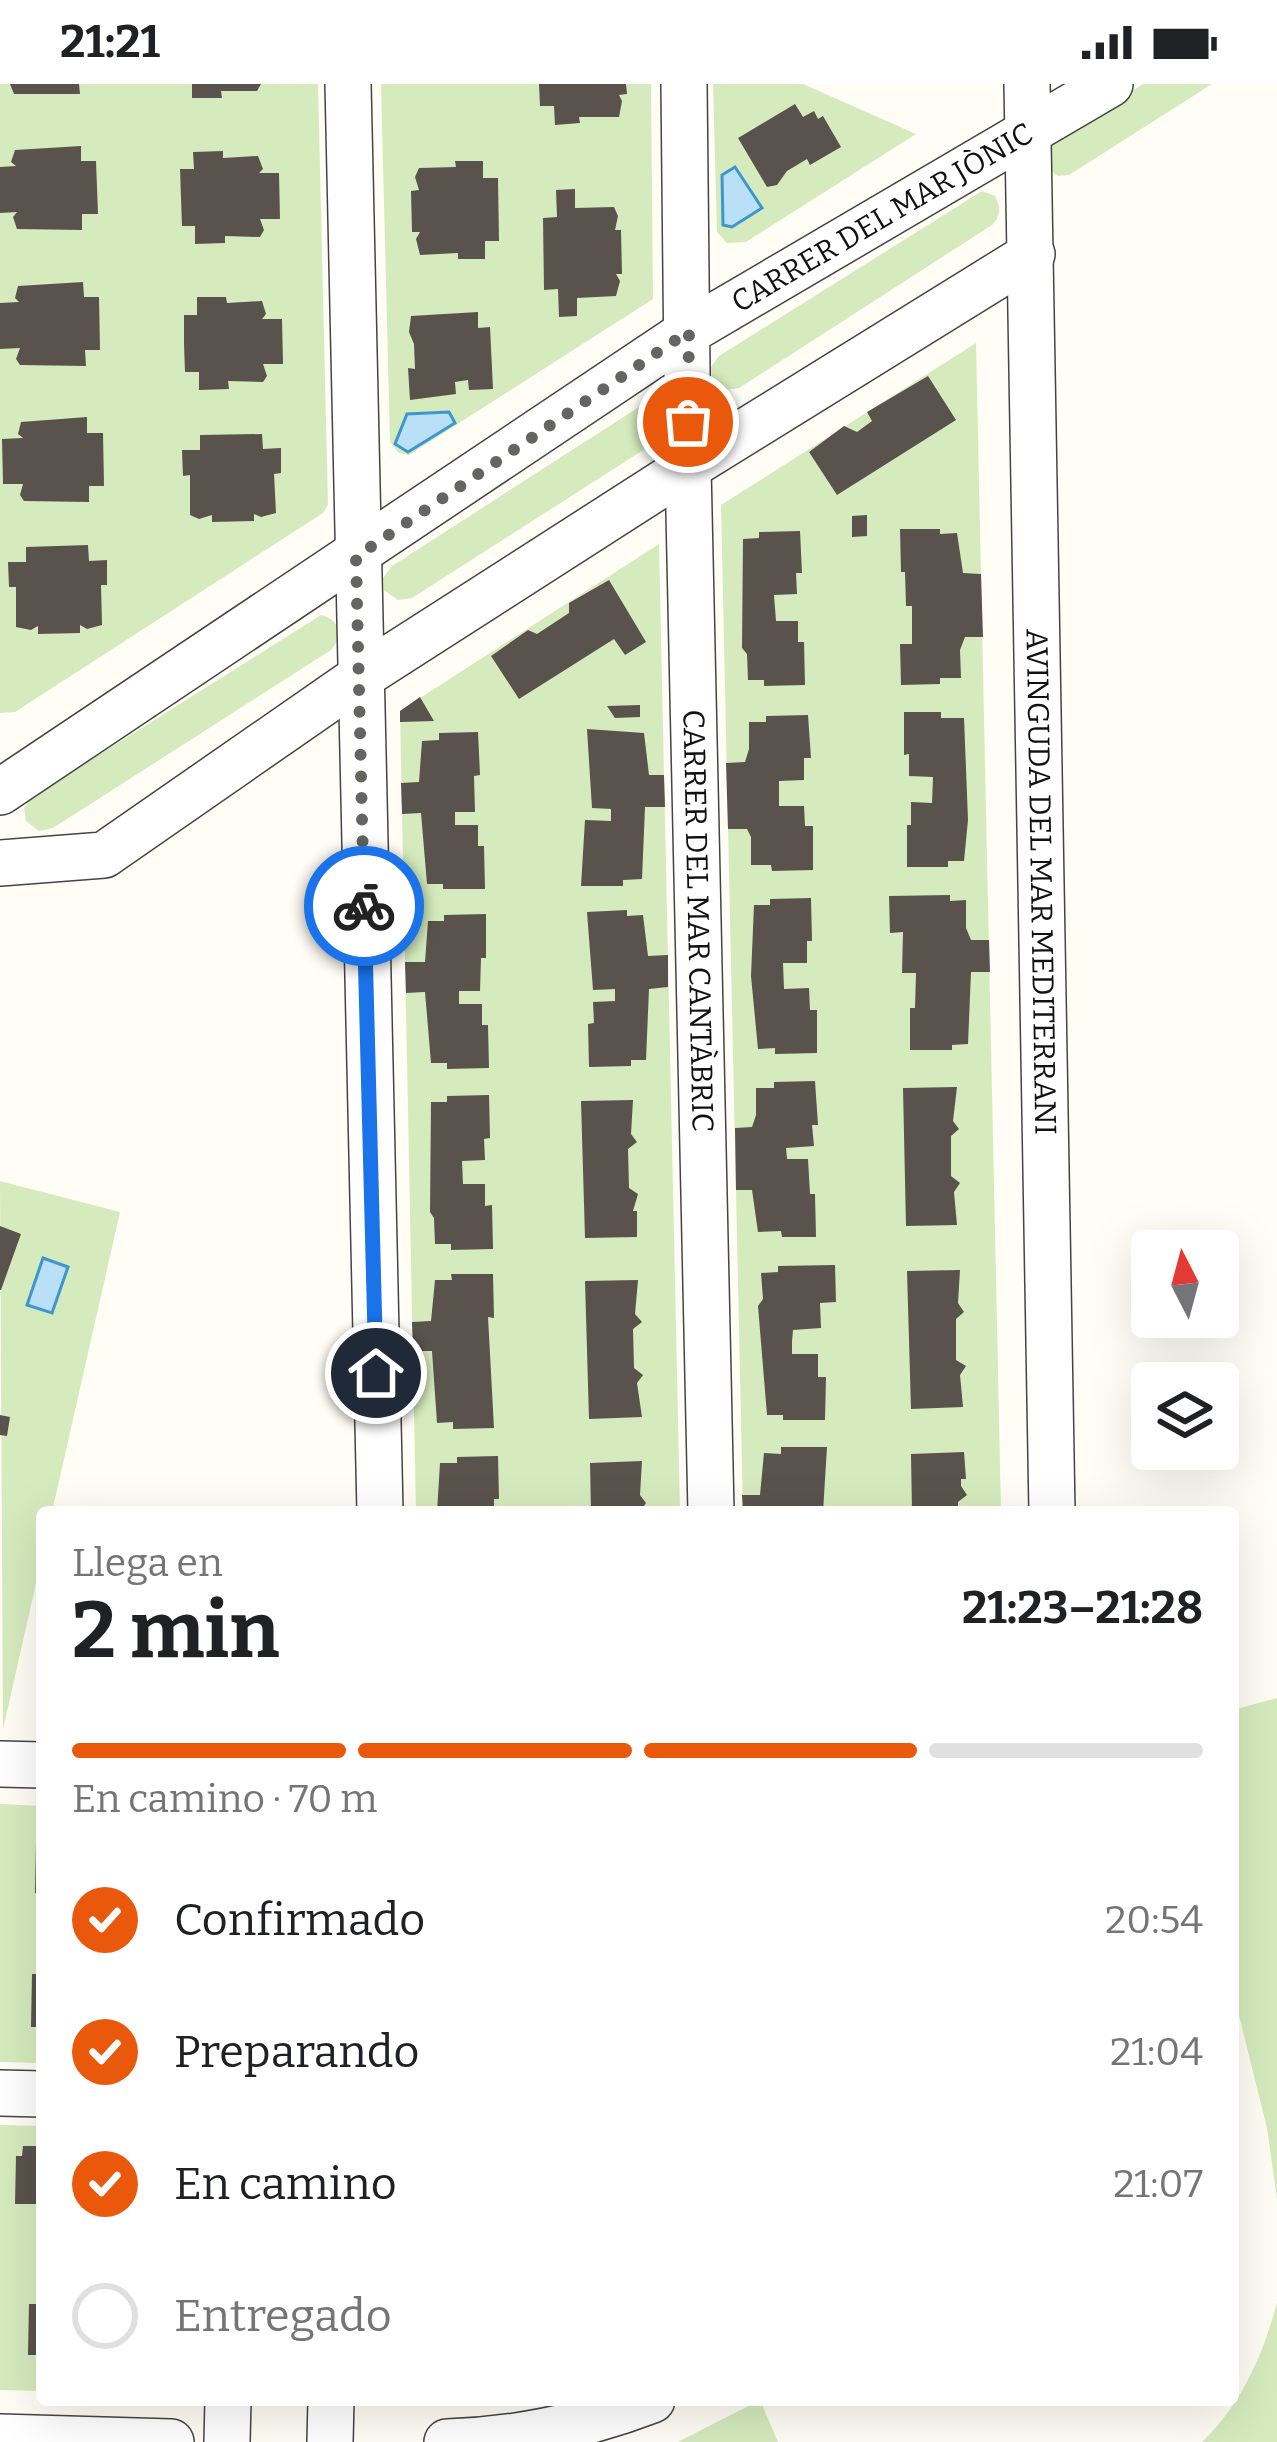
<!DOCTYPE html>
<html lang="es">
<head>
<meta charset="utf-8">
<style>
	:root { --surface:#fff; --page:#f6f6f6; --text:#202124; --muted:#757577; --line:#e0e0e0; --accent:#ea580c }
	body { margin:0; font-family:Bitter,serif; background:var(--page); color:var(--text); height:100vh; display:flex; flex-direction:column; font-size:45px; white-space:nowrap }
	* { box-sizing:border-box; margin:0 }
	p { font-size:39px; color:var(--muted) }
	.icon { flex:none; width:66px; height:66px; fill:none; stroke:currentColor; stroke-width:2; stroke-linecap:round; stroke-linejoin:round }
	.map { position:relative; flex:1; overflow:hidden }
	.sheet { position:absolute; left:36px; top:1422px; width:1203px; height:900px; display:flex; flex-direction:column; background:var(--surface); border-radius:12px; box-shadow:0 12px 48px #0002 }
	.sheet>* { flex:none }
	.needle { width:78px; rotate:354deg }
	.fabs { position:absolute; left:1131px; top:1146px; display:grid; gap:24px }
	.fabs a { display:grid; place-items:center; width:108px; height:108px; border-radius:12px; background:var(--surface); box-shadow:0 12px 48px #0002; font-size:60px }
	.pin { position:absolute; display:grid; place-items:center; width:102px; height:102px; color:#fff; margin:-51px; border:6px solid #fff; border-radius:50%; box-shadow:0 3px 12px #0007 }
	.courier { position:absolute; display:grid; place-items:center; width:120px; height:120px; margin:-60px; border:9px solid #1a73e8; border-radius:50%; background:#fff; color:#222; box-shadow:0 3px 15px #0007 }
	.overview em { font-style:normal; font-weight:700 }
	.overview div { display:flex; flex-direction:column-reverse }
	.overview { display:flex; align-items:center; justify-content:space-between; height:204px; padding:0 36px }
	h1 { font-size:78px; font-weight:700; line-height:90px }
	.bar { display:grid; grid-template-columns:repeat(4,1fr); gap:18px 12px; align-content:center; height:144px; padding:0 36px }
	.bar i { height:15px; border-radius:9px; background:var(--line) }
	.bar .active { background:var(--accent) }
	.bar p { grid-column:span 4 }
	ol { padding:0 36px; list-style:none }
	li { display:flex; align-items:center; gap:36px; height:132px }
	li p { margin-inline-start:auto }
	li .icon { padding:12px; border-radius:50%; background:var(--accent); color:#fff; stroke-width:4 }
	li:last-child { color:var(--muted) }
	li i { width:66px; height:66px; border:6px solid var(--line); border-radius:50% }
	.status { display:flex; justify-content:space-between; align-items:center; height:84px; padding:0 60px; background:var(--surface); direction:ltr }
	.status svg { height:33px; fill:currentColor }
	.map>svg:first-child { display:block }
	.green { fill:#d5ebbd }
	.water { fill:#b9e0f7; stroke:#3f96cf; stroke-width:3 }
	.building { fill:#5a524d }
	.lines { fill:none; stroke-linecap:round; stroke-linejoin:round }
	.minor-casing { stroke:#444; stroke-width:48 }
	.minor { stroke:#fff; stroke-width:45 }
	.done { stroke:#646461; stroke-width:12; stroke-dasharray:0 21.6 }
	.route { stroke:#1a73e8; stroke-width:15 }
	.labels { text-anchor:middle; stroke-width:12; stroke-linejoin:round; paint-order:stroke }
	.street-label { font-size:30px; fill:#111; stroke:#fff }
</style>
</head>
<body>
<div class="status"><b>21:21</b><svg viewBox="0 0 49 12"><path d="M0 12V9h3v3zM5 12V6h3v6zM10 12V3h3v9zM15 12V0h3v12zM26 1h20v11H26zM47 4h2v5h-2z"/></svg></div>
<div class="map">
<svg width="1277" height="2358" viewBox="0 0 1277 2358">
	<rect width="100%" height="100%" fill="#fffdf5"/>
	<path class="green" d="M0 0H318L328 421 323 429 15 628 0 629Z
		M381 0H651L653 215 409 371 399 369 390 358Z
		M713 0H803L916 50 746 158 727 159 717 148Z
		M1143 0H1212L1069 91 1058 92 1046 84 1049 60Z
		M982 107 995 112C1001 124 1001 131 992 141L739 304 725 306 712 295 711 283 719 272Z
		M976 259 1001 1428H743L721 421Z
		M649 321 663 326 667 336 659 356 412 514 398 516 384 506 383 494 392 482 639 323Z
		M659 460 680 1428H416L400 627Z
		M321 531C340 536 344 551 331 566L53 744 39 747 26 737 24 724 32 713Z
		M0 1097 120 1128 52 1428H42V1473L3 1645Z
		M1277 1614V2115L1267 2044 1233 1907V1626Z
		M0 1720 42 1722V1979L0 1978Z
		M0 2041 42 2042V2307L0 2306Z
		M1277 2218V2358H1202C1241 2321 1264 2269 1277 2218Z
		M760 2316 778 2358H678Z"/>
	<path class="water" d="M735 83 762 124 732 143 723 141 722 91Z
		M449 328 455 339 408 368 395 360 407 330Z
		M43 1174 68 1183 52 1229 27 1221Z"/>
	<path class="building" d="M10 0H79L80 10H14Z
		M192 0H261L257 7H221L222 14H192Z
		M539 0H626L627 10 619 11 622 17 619 33H579L580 39 555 41 554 22H540Z
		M795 20 803 33 814 27 818 35 823 32 841 63 810 81 807 75 787 87 777 101 767 103 738 54Z
		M81 62V77H96L98 130H82V146L17 145 13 133 17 128 0 129V83L16 82 11 78 15 66Z
		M223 67V74L258 72 263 85 259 89H279L280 135H260L264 146 260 153 225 152V159L195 160V142H182L180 85H194L193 68Z
		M455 77H483V94H498L499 157H485V175H458V169L420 171 416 155 420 148H412L411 107 419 106 415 93 419 84 456 83Z
		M575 105V124L614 123 618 132 615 146H621L622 190H616L620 197 616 212 577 214V232L559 233 558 205 544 206 543 134 557 133 556 106Z
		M83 198 84 213H99L100 266H85L86 282 20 281 16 275 20 264 0 265V219L19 218 15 214 18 202Z
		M197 213H226L227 219 262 217 266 230 262 235H282L283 280H263L267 292 263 298 228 297 229 305 199 306V288H185L184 260V231H197Z
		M478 228V244L490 243 493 305 469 306 468 296 455 298 456 310 410 316 408 284 415 285 414 260 409 248 411 232Z
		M928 292 956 336 837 411 809 368 844 342 857 348 872 337 867 328Z
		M87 333V349H103L104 402H89V418L24 417 20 411 23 400H3L2 355 23 354 18 350 21 338Z
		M262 350 263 365 281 364V389L274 390 276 429 261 433 254 430V437L212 438V431L199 435 190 431V391L183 392 182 366H200V351Z
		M867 431V452L852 453V432Z
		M900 445H940V450L957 449 963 489 981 490 983 553H965L960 566 961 594H940V600L901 601 900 560H912V522H906L905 488H901Z
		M800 447 802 489H796L797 510 774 511 776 537H798V558H804L805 601 764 602V596H748L747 570 742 564 743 455 759 454V448Z
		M88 461 89 477 107 476V501H101L102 541 87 545 80 541V549L38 550V542L31 546 16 543V503H9L8 478H26V463Z
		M609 496 646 558 625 571 614 555 519 615 491 572 528 546 537 550 569 529V519Z
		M420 613 434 637 400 638V627Z
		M640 621V633L615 634 607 622Z
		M904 628H941V634H964L968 736 964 777H948V783H907V741H911V718L932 719 933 693 909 692V670L904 671Z
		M808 631 811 674H804V696L779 697V722H804L805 742H813V786L772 787 771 781H751V753L747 745H728L726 679 745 678 749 665V638H766V632Z
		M587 645 644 649 649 691H664L665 723H645L642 795 623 796V802H581L585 736 611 737V725L592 724Z
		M478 648 480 691 474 692 475 728H455V741H478V762H484L485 805H443V800H427L421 729 402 730 401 699 419 698 422 657 439 656V649Z
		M950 811V817L966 816V844L971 856H989L990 888H971L968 960 952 961V966H910V924H915L916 889H902L903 848 890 849 889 812Z
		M811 814 812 857H807V879H783L784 905 809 904 810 926H817V969L775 970V964L758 965 751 892 754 821H770V815Z
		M627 826V832L643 831 648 872 668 871V903L649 905 646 976H631V982L589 983 588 940 594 939 593 918 615 917V905L593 906 587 828Z
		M486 830V874H481L480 907H459V920H482V941H488L489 984 447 985V979H431L425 908 406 909 405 878H425L428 837H444V831Z
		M815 997 818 1041H812L814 1062 786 1064 787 1075H808L810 1110H815L816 1153H782L781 1147 758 1148 752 1106H736L735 1044 752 1043 756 1031V1004H774V998Z
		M957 1003 953 1037 959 1045 951 1052V1092L960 1099 954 1108 957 1141 906 1142 903 1004Z
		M489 1011 490 1054 484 1055 485 1076 462 1077 463 1100H485V1122L492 1121 493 1165 451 1166V1160H435L434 1134 430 1128 431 1018H447V1012Z
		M633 1016 631 1050 637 1058 628 1065 629 1104 638 1110 633 1127H637V1153L585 1154 581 1017Z
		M0 1142 21 1150 1 1206H0Z
		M835 1181 836 1218 820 1219 821 1244 793 1246 792 1258V1270H818V1293H826L825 1336H783V1331H767L758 1222 763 1215 761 1189 778 1188V1182Z
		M960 1186 958 1219 964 1228 956 1235V1276L966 1282 960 1291 963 1323 911 1325 907 1187Z
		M451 1190H493L494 1234 488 1233 494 1344 453 1345V1338L437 1339 432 1267H413L412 1238 431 1237 435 1196H452Z
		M638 1196 635 1230 642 1238 633 1245 634 1284 643 1291 637 1299 642 1333 589 1335 585 1197Z
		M0 1331 10 1333 7 1352 0 1351Z
		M781 1363H827L823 1428H743L742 1411H760L764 1369 781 1370Z
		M964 1368 966 1395H961V1402L967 1411 958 1418V1428H912L911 1370Z
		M498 1372 499 1415H494V1428H437L440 1379H457V1373Z
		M642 1377 640 1411 646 1419 642 1425 591 1428 590 1379Z
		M36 1757H42V1810L35 1809Z
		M32 1890H42V1943H31Z
		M23 2062H42V2120H15L16 2072H22Z
		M29 2220H42V2271H28Z"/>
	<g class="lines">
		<g class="minor-casing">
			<g id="minor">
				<path d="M348 0 380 1428"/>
				<path id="s1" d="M684 0 688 383 711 1428"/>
				<path id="s2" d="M1027 0 1052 1428"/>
				<path id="s3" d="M0 708 689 247 1110 0"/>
				<path d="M0 779 104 771 359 594 688 383 1032 170"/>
				<path d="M0 1680 42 1681"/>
				<path d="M0 2009 42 2010"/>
				<path d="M0 2353 171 2358"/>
				<path d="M227 2358 228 2316"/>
				<path d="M330 2358 331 2316"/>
				<path d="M447 2358C517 2356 587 2341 652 2316"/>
			</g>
		</g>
		<use href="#minor" class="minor"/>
	</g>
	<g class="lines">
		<path class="done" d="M364 822 356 473 689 247 688 338"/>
		<path class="route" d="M364 822 376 1289"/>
	</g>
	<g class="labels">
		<g class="street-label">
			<text dy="10" stroke="none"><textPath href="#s3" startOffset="1053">CARRER DEL MAR JÒNIC</textPath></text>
			<text dy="10" stroke="none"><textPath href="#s2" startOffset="798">AVINGUDA DEL MAR MEDITERRANI</textPath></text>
			<text dy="10" stroke="none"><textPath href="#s1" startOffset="837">CARRER DEL MAR CANTÀBRIC</textPath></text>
		</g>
	</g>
</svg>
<div class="fabs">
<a><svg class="needle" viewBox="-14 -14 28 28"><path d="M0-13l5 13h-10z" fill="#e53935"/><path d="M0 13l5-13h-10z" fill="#757577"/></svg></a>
<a><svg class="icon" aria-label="layers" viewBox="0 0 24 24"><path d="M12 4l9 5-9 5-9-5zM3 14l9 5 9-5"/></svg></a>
</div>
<div class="pin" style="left:688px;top:338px;background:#ea580c"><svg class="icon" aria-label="bag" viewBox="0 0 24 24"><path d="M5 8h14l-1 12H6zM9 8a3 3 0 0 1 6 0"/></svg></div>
<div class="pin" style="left:376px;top:1289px;background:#1f2937"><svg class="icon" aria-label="home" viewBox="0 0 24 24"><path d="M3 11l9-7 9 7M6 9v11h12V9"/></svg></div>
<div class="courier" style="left:364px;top:822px"><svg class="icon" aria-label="bike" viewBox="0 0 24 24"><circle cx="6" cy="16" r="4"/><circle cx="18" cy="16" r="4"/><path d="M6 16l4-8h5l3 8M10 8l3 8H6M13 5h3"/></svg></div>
<section class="sheet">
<div class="overview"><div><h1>2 min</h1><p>Llega en</p></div><em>21:23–21:28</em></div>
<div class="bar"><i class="active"></i><i class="active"></i><i class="active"></i><i></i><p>En camino · 70 m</p></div>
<ol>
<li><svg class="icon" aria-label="check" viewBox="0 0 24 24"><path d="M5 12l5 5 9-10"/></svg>Confirmado<p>20:54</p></li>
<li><svg class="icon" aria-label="check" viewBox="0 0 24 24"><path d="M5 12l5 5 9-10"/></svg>Preparando<p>21:04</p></li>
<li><svg class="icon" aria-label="check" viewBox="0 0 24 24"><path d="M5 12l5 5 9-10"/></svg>En camino<p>21:07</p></li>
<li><i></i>Entregado</li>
</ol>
</section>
</div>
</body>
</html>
